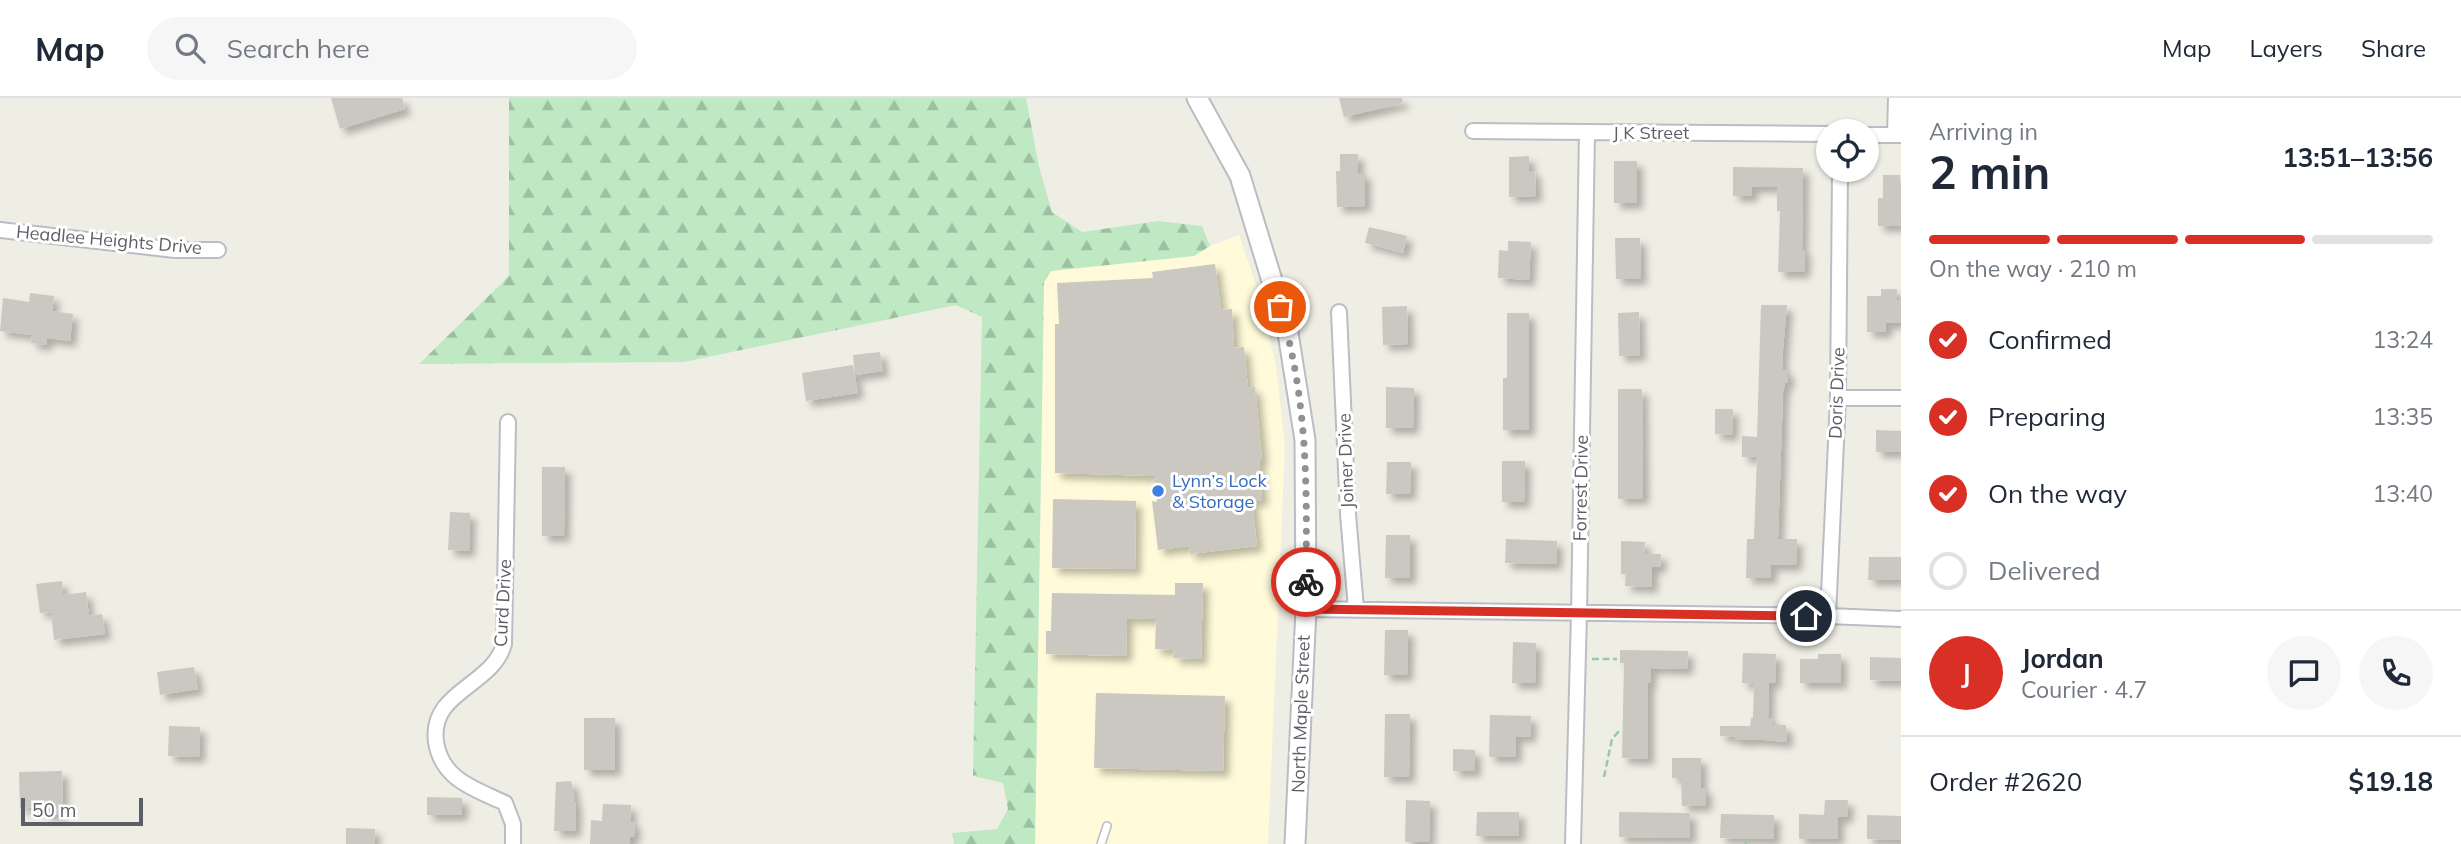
<!DOCTYPE html>
<html lang="en">
<head>
<meta charset="utf-8">
<style>
	:root { --surface:#fff; --page:#f6f6f7; --text:#1f2937; --muted:#747a83; --line:#e0e1e3; --accent:#d93025 }
	body { margin:0; font-family:Mulish,sans-serif; background:var(--page); color:var(--text); height:100vh; display:flex; flex-direction:column; font-size:26px; white-space:nowrap }
	* { box-sizing:border-box; margin:0 }
	p { font-size:23px; color:var(--muted) }
	.icon { flex:none; width:38px; height:38px; fill:none; stroke:currentColor; stroke-width:2; stroke-linecap:round; stroke-linejoin:round }
	.map { position:relative; flex:1; overflow:hidden }
	.details { display:flex; flex-direction:column; background:var(--surface); width:560px }
	.details>* { flex:none }
	.controls { position:absolute; left:1816px; top:21px; display:grid; gap:14px }
	.controls a { display:grid; place-items:center; width:63px; height:63px; border-radius:50%; background:var(--surface); box-shadow:0 2px 5px #0004; font-size:35px }
	.scale { position:absolute; left:21px; bottom:18px; width:122px; box-sizing:border-box; padding-left:7px; border:4px solid #5c5f66; border-top:0; font-size:19px; line-height:24px; white-space:nowrap; color:#5c5f66; -webkit-text-stroke:5px #fff; paint-order:stroke }
	.pin { position:absolute; display:grid; place-items:center; width:60px; height:60px; color:#fff; margin:-30px; border:4px solid #fff; border-radius:50%; box-shadow:0 2px 7px #0007 }
	.courier { position:absolute; display:grid; place-items:center; width:70px; height:70px; margin:-35px; border:5px solid #d93025; border-radius:50%; background:#fff; color:#222; box-shadow:0 2px 9px #0007 }
	.head em { font-style:normal; font-weight:700 }
	.head div { display:flex; flex-direction:column-reverse }
	.head { display:flex; align-items:center; justify-content:space-between; height:119px; padding:0 28px }
	h1 { font-size:46px; font-weight:700; line-height:52px }
	.bar { display:grid; grid-template-columns:repeat(4,1fr); gap:10px 7px; align-content:center; height:84px; padding:0 28px }
	.bar i { height:9px; border-radius:5px; background:var(--line) }
	.bar .active { background:var(--accent) }
	.bar p { grid-column:span 4 }
	.line { display:flex; align-items:center; gap:18px; padding:0 28px; border-top:2px solid var(--line) }
	.line div { flex:1 }
	.round { display:grid; place-items:center; flex:none; width:74px; height:74px; border-radius:37px; background:var(--page) }
	ol { padding:0 28px; list-style:none }
	li { display:flex; align-items:center; gap:21px; height:77px }
	li p { margin-inline-start:auto }
	li .icon { padding:7px; border-radius:50%; background:var(--accent); color:#fff; stroke-width:4 }
	li:last-child { color:var(--muted) }
	li i { width:38px; height:38px; border:4px solid var(--line); border-radius:50% }
	header { display:flex; align-items:center; gap:42px; box-sizing:border-box; height:98px; padding:0 35px; background:var(--surface); border-bottom:2px solid var(--line) }
	header strong { font-size:33px }
	nav { display:flex; gap:38px; margin-inline-start:auto; font-size:24px }
	.search { width:490px; height:63px; background:var(--page); display:flex; align-items:center; gap:18px; box-sizing:border-box; padding:0 24px; border-radius:38px; color:var(--muted); font-size:26px }
	main { display:flex; flex:1; min-height:0 }
	.map>svg:first-child { display:block }
	.commercial { fill:#fffad9 }
	.forest { fill:url(#forest-firs) }
	.building { fill:#cbc8c1; filter:url(#shadow) }
	.lines { fill:none; stroke-linecap:round; stroke-linejoin:round }
	.service-casing { stroke:#bbbdc4; stroke-width:10 }
	.minor-casing { stroke:#bbbdc4; stroke-width:18 }
	.secondary-casing { stroke:#b9bcc3; stroke-width:23 }
	.path { stroke:#96caab; stroke-width:2.5; stroke-dasharray:7 3.5; stroke-linecap:butt }
	.service { stroke:#fff; stroke-width:7 }
	.minor { stroke:#fff; stroke-width:14 }
	.secondary { stroke:#fff; stroke-width:19 }
	.done { stroke:#8f9192; stroke-width:7; stroke-dasharray:0 12.6 }
	.route { stroke:#d93025; stroke-width:9 }
	.shop-dot { fill:#3f7fe0; stroke:#fff; stroke-width:2.5 }
	.labels { text-anchor:middle; stroke-width:6; stroke-linejoin:round; paint-order:stroke }
	.street-label { font-size:18px; fill:#5c5f66; stroke:#fff }
	.shop-label { font-size:18px; fill:#366cbe; stroke:#fff; text-anchor:start }
</style>
</head>
<body>
<header>
<strong>Map</strong>
<div class="search"><svg class="icon" aria-label="search" viewBox="0 0 24 24"><circle cx="10" cy="10" r="6"/><path d="M15 15l6 6"/></svg>Search here</div>
<nav><a>Map</a><a>Layers</a><a>Share</a></nav>
</header>
<main>
<div class="map">
<svg width="1901" height="746" viewBox="0 0 1901 746">
	<defs>
		<pattern id="forest-firs" width="22" height="20" patternUnits="userSpaceOnUse" patternTransform="scale(1.75)"><rect width="22" height="20" fill="#bee9c3"/><path d="M5 1l3.5 6h-7zM16 11l3.5 6h-7z" fill="#9ec0a2"/></pattern>
		<filter id="shadow"><feDropShadow dx="6" dy="6" stdDeviation="3.5" flood-color="#0004"/></filter>
	</defs>
	<rect width="100%" height="100%" fill="#efeee4"/>
	<path class="commercial" d="M1239 137 1257 190 1276 267 1285 348 1268 746H1035L1044 183 1051 173 1074 168 1194 158 1210 148Z"/>
	<path class="forest" d="M509 0H1026L1039 69 1052 114 1082 134 1158 123 1202 128 1210 148 1194 158 1051 173 1044 184 1035 746H954L952 735 997 731 1008 711 1003 685 973 678 982 219 956 207 684 264 419 266 509 178Z"/>
	<path class="building" d="M331 0H402L405 11 340 31Z
		M1339 0H1402L1403 5 1344 19Z
		M1340 56H1358V75H1365V108L1337 109 1336 73H1340Z
		M1529 58V73H1535L1536 98 1509 99V59Z
		M1614 63H1637V105H1614Z
		M1733 69 1803 70 1802 152H1805L1804 174H1778L1780 113H1777V89H1752V98H1733Z
		M1883 77H1900L1901 128H1878V100H1883Z
		M1369 129 1407 138 1403 155 1365 145Z
		M1615 140H1640L1641 181H1616Z
		M1508 143 1531 144 1529 182 1498 180 1499 152 1508 153Z
		M1215 166 1221 212 1232 211 1234 250 1244 249 1248 290 1255 289 1262 362H1259L1262 402 1252 403 1257 448 1190 456 1189 448 1158 452 1152 403 1157 404 1154 378 1055 375V226H1059L1057 185 1153 180 1152 174Z
		M1881 191H1897V202H1901V225H1886V234H1867V198H1881Z
		M30 195 54 198 52 213 73 216 70 243 47 240 46 247 31 245 32 237 0 233 3 200 29 204Z
		M1761 207H1787L1782 262 1783 272H1788V285H1785L1783 295 1778 441H1797L1796 467H1771V480H1746L1747 441H1754L1757 359H1742V338L1757 339Z
		M1407 208 1408 246 1383 247 1382 209Z
		M1639 214 1640 257 1619 258 1618 215Z
		M1507 215H1529V332H1503V280H1507Z
		M880 254 883 273 855 277 853 257Z
		M853 267 858 295 806 303 802 275Z
		M1386 289 1414 290 1413 330H1386Z
		M1618 291H1642L1643 400 1618 401Z
		M1715 311H1733L1732 337 1715 336Z
		M1876 332 1901 333V354H1876Z
		M1502 363H1525L1524 404H1502Z
		M1387 364H1411L1410 396H1386Z
		M542 369H565L564 438H542Z
		M1053 401 1136 403 1135 471 1052 470Z
		M450 414 470 415 469 453 448 452Z
		M1386 437H1410V480H1385Z
		M1506 441 1557 443 1556 466 1505 465Z
		M1621 443 1645 444 1644 456H1661L1660 469H1652V489L1625 488 1626 476H1621Z
		M1869 459H1901V482H1868Z
		M62 483 63 497 86 494 89 518 102 516 105 536 54 542 51 514 40 515 36 486Z
		M1175 485H1203L1201 561 1173 560 1174 552 1155 551 1156 521 1127 520 1126 558 1046 556V533H1051L1052 495 1175 497Z
		M1385 532H1408L1407 577H1384Z
		M1513 544 1536 545 1535 585H1512Z
		M1620 552 1688 553 1687 571 1651 570 1650 585H1648V661L1622 660 1624 565H1620Z
		M1743 555 1776 556 1775 585H1769L1768 620H1773V627H1786L1787 644 1754 641 1753 642H1735V639L1720 638V628H1750L1751 620H1753L1754 586 1742 585Z
		M1818 556H1841V585H1800V561H1818Z
		M1870 559 1901 560V583L1870 582Z
		M194 569 198 591 160 597 157 574Z
		M1096 595 1225 598 1223 673 1094 670Z
		M1385 616H1410L1409 679H1384Z
		M1490 617 1531 618 1530 639 1516 638V659H1489Z
		M584 620H615V672H584Z
		M169 628 200 629 199 659 168 658Z
		M1453 651 1475 652V673H1453Z
		M1672 660H1701V690H1706V707L1682 708 1681 680H1672Z
		M62 673 63 716 44 717V709L20 710 19 674Z
		M571 683 576 709 575 733H554L556 684Z
		M427 699 462 700V717H427Z
		M1406 702 1430 703 1429 744H1405Z
		M1825 702H1848L1847 719H1838V741H1799V716L1824 717Z
		M603 706 631 707 630 724H635L634 739H630V746H590L591 722 602 723Z
		M1477 714H1519V738H1476Z
		M1619 714 1690 715V740L1619 739Z
		M1721 716 1774 717V741L1720 740Z
		M1867 717 1901 718V742L1867 741Z
		M346 730 375 731 374 746H346Z"/>
	<g class="lines">
		<g class="service-casing">
			<path id="service" d="M1101 746 1107 728"/>
		</g>
		<g class="minor-casing">
			<path id="minor" d="M1473 33 1829 36
				M1867 37H1901
				M1895 37 1896 0
				M0 132 175 152H218
				M1339 214 1348 416 1356 511
				M1838 300H1901
				M508 324 504 546C493 588 429 593 436 644 442 682 475 691 505 705L513 726V746
				M1306 511 1828 518 1901 521
				M1828 518 1838 300 1840 72
				M1573 746 1579 515 1587 34"/>
		</g>
		<g class="secondary-casing">
			<path id="secondary" d="M1197 0 1240 78 1288 235 1305 342 1306 511 1295 746"/>
		</g>
		<path class="path" d="M1592 561H1617
			M1604 679 1612 641 1620 632
			M1746 746V744"/>
		<use href="#service" class="service"/>
		<use href="#minor" class="minor"/>
		<use href="#secondary" class="secondary"/>
	</g>
	<g class="lines">
		<path class="done" d="M1280 209C1308 302 1307 388 1306 484"/>
		<path class="route" d="M1306 484V511L1806 518"/>
	</g>
	<circle class="shop-dot" cx="1158" cy="393" r="7"/>
	<g class="labels">
		<g class="street-label">
			<text x="1651" y="41">J K Street</text>
			<text transform="translate(109 142) rotate(5)" y="6">Headlee Heights Drive</text>
			<text transform="translate(1837 295) rotate(-88)" y="6">Doris Drive</text>
			<text transform="translate(1346 363) rotate(-92)" y="6">Joiner Drive</text>
			<text transform="translate(1581 390) rotate(-89)" y="6">Forrest Drive</text>
			<text transform="translate(503 505) rotate(-87)" y="6">Curd Drive</text>
			<text transform="translate(1301 616) rotate(-88)" y="6">North Maple Street</text>
		</g>
		<g class="shop-label">
			<text x="1172" y="389">Lynn’s Lock<tspan x="1172" dy="21">&amp; Storage</tspan></text>
		</g>
	</g>
</svg>
<div class="controls">
<a><svg class="icon" aria-label="locate" viewBox="0 0 24 24"><circle cx="12" cy="12" r="6"/><path d="M12 2v4M12 18v4M2 12h4M18 12h4"/></svg></a>
</div>
<div class="scale">50 m</div>
<div class="pin" style="left:1280px;top:209px;background:#ea580c"><svg class="icon" aria-label="bag" viewBox="0 0 24 24"><path d="M5 8h14l-1 12H6zM9 8a3 3 0 0 1 6 0"/></svg></div>
<div class="pin" style="left:1806px;top:518px;background:#1f2937"><svg class="icon" aria-label="home" viewBox="0 0 24 24"><path d="M3 11l9-7 9 7M6 9v11h12V9"/></svg></div>
<div class="courier" style="left:1306px;top:484px"><svg class="icon" aria-label="bike" viewBox="0 0 24 24"><circle cx="6" cy="16" r="4"/><circle cx="18" cy="16" r="4"/><path d="M6 16l4-8h5l3 8M10 8l3 8H6M13 5h3"/></svg></div>
</div>
<section class="details">
<div class="head"><div><h1>2 min</h1><p>Arriving in</p></div><em>13:51–13:56</em></div>
<div class="bar"><i class="active"></i><i class="active"></i><i class="active"></i><i></i><p>On the way · 210 m</p></div>
<ol>
<li><svg class="icon" aria-label="check" viewBox="0 0 24 24"><path d="M5 12l5 5 9-10"/></svg>Confirmed<p>13:24</p></li>
<li><svg class="icon" aria-label="check" viewBox="0 0 24 24"><path d="M5 12l5 5 9-10"/></svg>Preparing<p>13:35</p></li>
<li><svg class="icon" aria-label="check" viewBox="0 0 24 24"><path d="M5 12l5 5 9-10"/></svg>On the way<p>13:40</p></li>
<li><i></i>Delivered</li>
</ol>
<div class="line" style="height:126px"><b class="round" style="background:var(--accent);color:#fff">J</b><div><b>Jordan</b><p>Courier · 4.7</p></div><a class="round"><svg class="icon" aria-label="chat" viewBox="0 0 24 24"><path d="M4 5h16v11H9l-5 4z"/></svg></a><a class="round"><svg class="icon" aria-label="phone" viewBox="0 0 24 24"><path d="M5 4h4l2 5-3 2q2 4 5 5l2-3 5 2v4C11 20 4 13 5 4z"/></svg></a></div>
<div class="line" style="height:91px"><div>Order #2620</div><b>$19.18</b></div>
</section>
</main>
</body>
</html>
